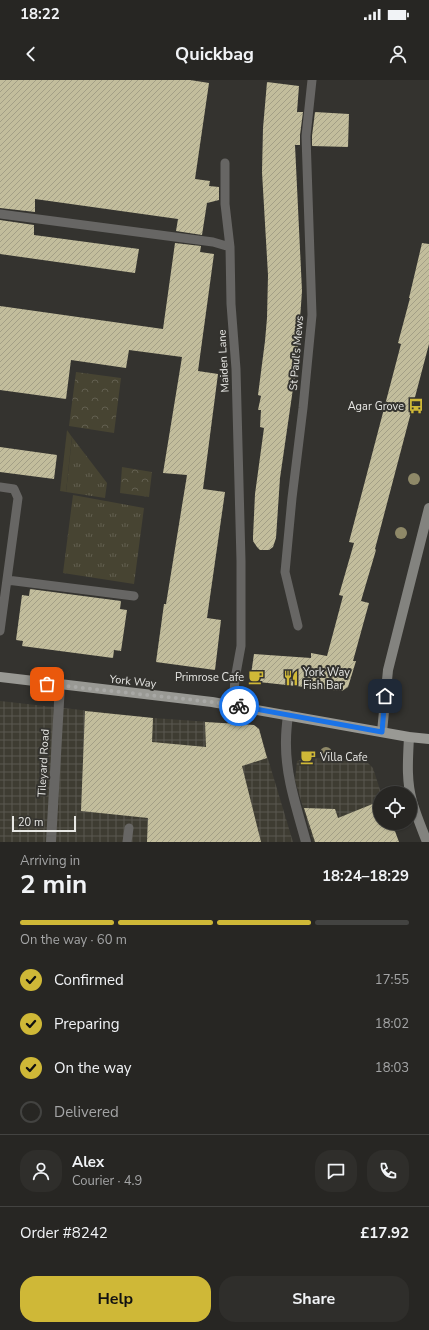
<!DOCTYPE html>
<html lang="en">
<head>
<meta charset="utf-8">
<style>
	:root { --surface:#272623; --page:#2f2e2b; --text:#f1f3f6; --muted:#a4a5a6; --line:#434341; --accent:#cfb837 }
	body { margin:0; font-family:"Nunito Sans",sans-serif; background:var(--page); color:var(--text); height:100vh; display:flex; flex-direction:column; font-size:15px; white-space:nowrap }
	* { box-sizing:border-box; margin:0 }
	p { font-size:13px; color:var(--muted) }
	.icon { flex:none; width:22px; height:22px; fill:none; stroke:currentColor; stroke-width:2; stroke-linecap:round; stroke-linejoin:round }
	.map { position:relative; height:762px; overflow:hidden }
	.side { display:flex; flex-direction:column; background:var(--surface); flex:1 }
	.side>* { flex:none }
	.fabs { position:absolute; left:373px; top:706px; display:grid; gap:8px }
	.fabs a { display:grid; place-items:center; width:44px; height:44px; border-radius:50%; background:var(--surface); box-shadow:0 1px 3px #0004,0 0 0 1px var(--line); font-size:20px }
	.scale { position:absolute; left:12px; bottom:10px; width:64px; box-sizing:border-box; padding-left:4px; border:2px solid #e7e7e4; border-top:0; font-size:11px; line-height:14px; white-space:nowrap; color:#e7e7e4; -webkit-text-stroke:3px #34332f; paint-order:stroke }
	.pin { position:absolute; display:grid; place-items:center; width:34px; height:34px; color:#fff; margin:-17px; border-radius:8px; box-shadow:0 2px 6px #0006 }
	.courier { position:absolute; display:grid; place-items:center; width:40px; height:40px; margin:-20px; border:3px solid #1a73e8; border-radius:50%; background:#fff; color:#222; box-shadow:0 1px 5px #0007 }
	.summary em { font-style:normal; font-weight:700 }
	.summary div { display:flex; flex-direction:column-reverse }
	.summary { display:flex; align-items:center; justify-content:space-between; height:68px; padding:0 20px }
	h1 { font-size:26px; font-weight:700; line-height:30px }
	.bar { display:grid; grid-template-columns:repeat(4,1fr); gap:6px 4px; align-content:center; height:48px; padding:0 20px }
	.bar i { height:5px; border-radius:3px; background:var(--line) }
	.bar .on { background:var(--accent) }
	.bar p { grid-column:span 4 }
	.line { display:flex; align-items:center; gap:10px; padding:0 20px; border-top:1px solid var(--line) }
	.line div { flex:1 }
	.round { display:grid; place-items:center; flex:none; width:42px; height:42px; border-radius:16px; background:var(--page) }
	ol { padding:0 20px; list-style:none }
	li { display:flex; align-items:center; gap:12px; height:44px }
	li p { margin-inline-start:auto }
	li .icon { padding:4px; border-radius:50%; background:var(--accent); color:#111; stroke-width:4 }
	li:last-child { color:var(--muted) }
	li i { width:22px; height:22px; border:2px solid var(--line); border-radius:50% }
	.action { display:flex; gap:8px; margin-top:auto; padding:8px 20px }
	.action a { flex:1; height:46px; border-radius:16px; background:var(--accent); color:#111; font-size:16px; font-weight:700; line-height:46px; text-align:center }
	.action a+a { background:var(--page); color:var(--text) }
	.status { display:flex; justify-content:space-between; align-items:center; height:28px; padding:0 20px; background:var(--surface); direction:ltr }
	.status svg { height:11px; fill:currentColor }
	header { display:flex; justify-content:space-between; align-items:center; height:52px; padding:0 20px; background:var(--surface); font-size:18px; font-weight:700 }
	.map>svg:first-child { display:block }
	.industrial { fill:url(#industrial-grid) }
	.grass { fill:url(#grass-tufts) }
	.park { fill:url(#park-crowns) }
	.garden { fill:#474432 }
	.building { fill:url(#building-hatch) }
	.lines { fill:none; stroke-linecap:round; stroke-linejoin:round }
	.lane { stroke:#676664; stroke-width:9 }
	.street { stroke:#676664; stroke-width:10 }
	.secondary { stroke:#83837f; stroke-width:10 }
	.primary { stroke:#999994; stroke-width:10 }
	.tree { fill:#8f8968 }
	.done { stroke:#a8a8a5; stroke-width:4; stroke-dasharray:0 7.2 }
	.route { stroke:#1a73e8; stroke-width:5 }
	.labels { text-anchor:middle; stroke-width:4; stroke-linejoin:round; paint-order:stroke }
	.street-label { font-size:11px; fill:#e7e7e4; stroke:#34332f }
	.poi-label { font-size:11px; fill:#e7e7e4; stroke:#34332f; text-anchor:end }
</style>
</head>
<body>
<div class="status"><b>18:22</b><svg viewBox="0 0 49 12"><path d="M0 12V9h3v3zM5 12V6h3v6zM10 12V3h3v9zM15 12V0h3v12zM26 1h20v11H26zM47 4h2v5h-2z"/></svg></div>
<header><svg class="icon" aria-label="back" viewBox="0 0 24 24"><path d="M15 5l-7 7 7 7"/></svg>Quickbag<svg class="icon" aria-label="person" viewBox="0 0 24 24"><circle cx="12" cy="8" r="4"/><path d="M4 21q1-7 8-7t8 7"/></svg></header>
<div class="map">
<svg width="429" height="762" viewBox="0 0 429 762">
	<defs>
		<pattern id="industrial-grid" width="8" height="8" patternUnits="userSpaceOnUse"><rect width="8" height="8" fill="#3e3c32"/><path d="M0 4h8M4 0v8" fill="none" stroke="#5a5850"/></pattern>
		<pattern id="grass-tufts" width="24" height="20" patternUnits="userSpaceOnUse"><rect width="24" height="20" fill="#474432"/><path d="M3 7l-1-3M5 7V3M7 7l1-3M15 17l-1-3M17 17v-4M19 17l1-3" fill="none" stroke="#625f50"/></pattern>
		<pattern id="park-crowns" width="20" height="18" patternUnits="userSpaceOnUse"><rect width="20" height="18" fill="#474432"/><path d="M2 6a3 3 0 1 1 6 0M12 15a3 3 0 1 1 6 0" fill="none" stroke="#625f50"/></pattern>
		<pattern id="building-hatch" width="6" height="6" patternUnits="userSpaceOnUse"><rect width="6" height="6" fill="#c2bd9c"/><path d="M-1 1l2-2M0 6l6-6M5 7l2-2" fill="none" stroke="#a39f86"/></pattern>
	</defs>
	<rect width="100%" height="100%" fill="#34332f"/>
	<path class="industrial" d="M0 621 153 638 254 645 259 649 293 762H0Z
		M308 677 368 683 373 688 381 713 380 743 399 762H313L295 700 297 681Z"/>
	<path class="grass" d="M72 357 107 403 105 418 66 412Z
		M73 415 144 428 134 504 63 493Z"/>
	<path class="park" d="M76 292 121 298 114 353 69 346Z
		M122 387 152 392 149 417 120 413Z"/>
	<path class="garden" d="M67 350 72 357 66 412 60 411Z"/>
	<path class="building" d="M0 0H190L209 3 195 99 210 101 209 106 219 107V120L207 123 202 155 176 151 178 139 35 119V132L0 128Z
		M267 2 299 6 297 32H303L300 55V65H295L302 211 297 281 280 398 276 458 273 467 269 470H260L257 467 253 461V457L255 414 264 348 260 347 261 330H258L261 316 258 315 265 261 267 238 268 195 262 92 263 48Z
		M315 32 349 34 348 67 312 66V56Z
		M0 140 34 145V155L139 169 135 193 0 174Z
		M175 163 201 166 200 172 214 174 198 291 218 294 203 409 225 412 207 538 221 540 215 590 156 582 164 524H166L187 395 163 393 182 277 129 270 126 288 71 280 66 319 0 310V226L163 249Z
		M422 163 429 164V264L375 469 376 470 361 521 369 523 353 581H356L348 607 342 611 250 601 254 574 311 578V573L327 576 343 516 339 515 354 463 349 462 401 264 398 263 410 218H409Z
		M0 367 57 375 54 399 0 392Z
		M30 509 121 521 120 529 127 530 121 571 114 570 113 578 22 566 23 561 16 560 22 515 29 516Z
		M85 631 153 638 152 662 206 667 205 642 254 645 259 649 267 678 242 686 261 762H147L148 738 81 731Z
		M380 721V743H392L399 762H315L304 728 335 729 338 738Z"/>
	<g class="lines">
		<path class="lane" d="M225 83V124L230 167
			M0 134 213 162 230 167 231 224 236 289 241 481V566L235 599 233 625
			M0 407 14 409 18 418 0 551
			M7 500 134 516
			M298 546 285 492 292 418 303 328 312 235 306 56 312 0
			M127 762 129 748"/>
		<path class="street" d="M288 635C287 643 286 652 286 660 285 695 297 729 306 762
			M51 762 60 605"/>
		<path class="secondary" d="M382 652 388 590 429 428
			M409 657C408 678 406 700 412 721 416 735 422 749 427 762"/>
		<path class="primary" d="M0 597 212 622 409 657 429 659"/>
	</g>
	<g class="tree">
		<circle cx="414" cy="399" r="6"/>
		<circle cx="401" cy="453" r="6"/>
		<circle cx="326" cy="673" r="6"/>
	</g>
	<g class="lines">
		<path class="done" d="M47 604 212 622 239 626"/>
		<path class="route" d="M239 626 382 652 385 616"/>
	</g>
	<defs>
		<g id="bus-bare" transform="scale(1.2)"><path d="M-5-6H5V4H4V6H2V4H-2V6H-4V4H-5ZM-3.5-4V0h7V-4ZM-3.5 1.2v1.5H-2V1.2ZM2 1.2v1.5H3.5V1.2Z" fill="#cfb837" stroke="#34332f" stroke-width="2.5" paint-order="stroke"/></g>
		<g id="cafe-bare" transform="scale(1.2)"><path d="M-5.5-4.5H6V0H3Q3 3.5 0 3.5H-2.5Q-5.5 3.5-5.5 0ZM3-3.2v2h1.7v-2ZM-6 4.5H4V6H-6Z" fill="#cfb837" stroke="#34332f" stroke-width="2.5" paint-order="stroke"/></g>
		<g id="restaurant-bare" transform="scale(1.2)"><path d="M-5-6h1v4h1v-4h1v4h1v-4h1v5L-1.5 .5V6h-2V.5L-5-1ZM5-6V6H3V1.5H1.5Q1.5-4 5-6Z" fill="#cfb837" stroke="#34332f" stroke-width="2.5" paint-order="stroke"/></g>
	</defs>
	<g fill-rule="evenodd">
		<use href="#bus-bare" x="416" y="326"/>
		<use href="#cafe-bare" x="256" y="597"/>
		<use href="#restaurant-bare" x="291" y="598"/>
		<use href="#cafe-bare" x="308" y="677"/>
	</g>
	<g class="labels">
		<g class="street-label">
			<text transform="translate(296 273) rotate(-85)" y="4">St Paul's Mews</text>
			<text transform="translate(223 281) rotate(-93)" y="4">Maiden Lane</text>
			<text transform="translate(133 601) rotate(6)" y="4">York Way</text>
			<text transform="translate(43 683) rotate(-87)" y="4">Tileyard Road</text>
		</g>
		<g class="poi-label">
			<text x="404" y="330">Agar Grove</text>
			<text x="303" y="596" text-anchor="start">York Way<tspan x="303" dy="13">Fish Bar</tspan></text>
			<text x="244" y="601">Primrose Cafe</text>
			<text x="320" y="681" text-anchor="start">Villa Cafe</text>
		</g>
	</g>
</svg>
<div class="fabs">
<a><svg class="icon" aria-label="locate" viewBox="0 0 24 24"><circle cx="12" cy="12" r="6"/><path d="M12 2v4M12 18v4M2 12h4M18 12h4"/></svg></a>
</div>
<div class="scale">20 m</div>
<div class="pin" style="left:47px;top:604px;background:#ea580c"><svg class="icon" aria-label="bag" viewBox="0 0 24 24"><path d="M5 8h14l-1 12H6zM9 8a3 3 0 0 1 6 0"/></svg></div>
<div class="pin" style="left:385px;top:616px;background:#1f2937"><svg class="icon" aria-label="home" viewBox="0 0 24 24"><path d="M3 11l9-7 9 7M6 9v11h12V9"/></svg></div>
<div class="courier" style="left:239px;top:626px"><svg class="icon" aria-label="bike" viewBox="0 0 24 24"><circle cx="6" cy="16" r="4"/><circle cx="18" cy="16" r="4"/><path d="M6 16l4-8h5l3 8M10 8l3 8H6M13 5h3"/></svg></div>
</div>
<section class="side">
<div class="summary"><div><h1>2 min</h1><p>Arriving in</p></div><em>18:24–18:29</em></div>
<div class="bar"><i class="on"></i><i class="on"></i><i class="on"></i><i></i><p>On the way · 60 m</p></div>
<ol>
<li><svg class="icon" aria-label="check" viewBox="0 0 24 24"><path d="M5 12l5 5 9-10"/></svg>Confirmed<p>17:55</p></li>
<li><svg class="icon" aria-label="check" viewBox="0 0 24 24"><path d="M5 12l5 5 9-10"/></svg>Preparing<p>18:02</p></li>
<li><svg class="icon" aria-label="check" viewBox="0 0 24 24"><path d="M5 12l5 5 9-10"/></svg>On the way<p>18:03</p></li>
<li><i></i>Delivered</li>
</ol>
<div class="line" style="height:72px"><a class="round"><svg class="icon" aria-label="person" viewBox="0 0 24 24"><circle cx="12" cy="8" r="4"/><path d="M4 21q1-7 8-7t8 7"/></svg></a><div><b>Alex</b><p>Courier · 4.9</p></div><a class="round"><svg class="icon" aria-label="chat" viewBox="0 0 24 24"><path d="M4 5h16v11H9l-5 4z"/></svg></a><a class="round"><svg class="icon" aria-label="phone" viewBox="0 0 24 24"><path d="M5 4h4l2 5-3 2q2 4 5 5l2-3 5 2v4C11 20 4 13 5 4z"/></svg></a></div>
<div class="line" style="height:52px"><div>Order #8242</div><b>£17.92</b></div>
<div class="action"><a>Help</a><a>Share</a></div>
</section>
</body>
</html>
